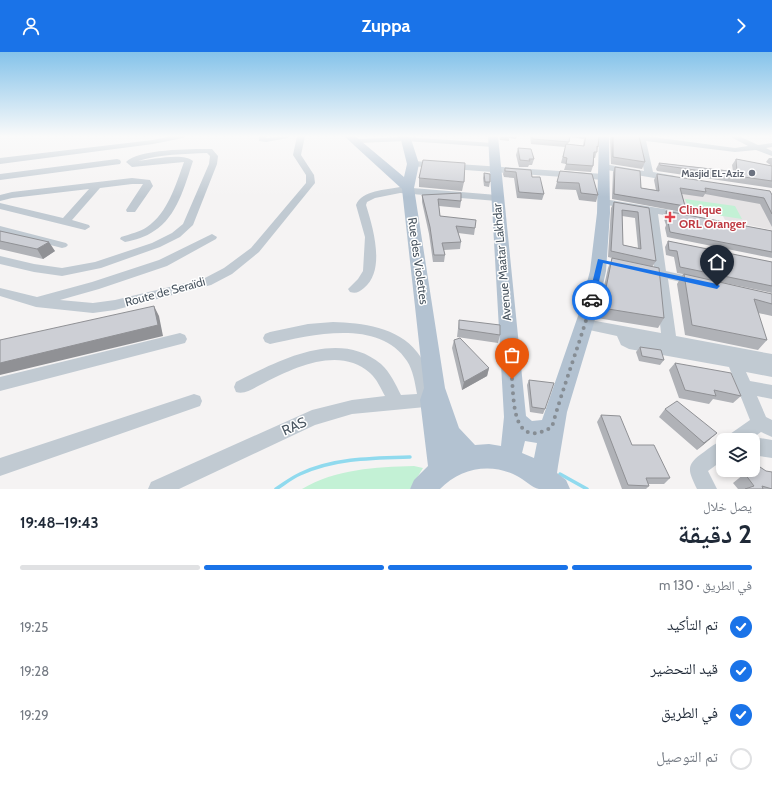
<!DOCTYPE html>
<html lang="ar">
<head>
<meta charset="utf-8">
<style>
	:root { --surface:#fff; --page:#f6f6f7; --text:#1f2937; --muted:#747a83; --line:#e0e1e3; --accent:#1a73e8 }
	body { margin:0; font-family:Cabin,"Noto Naskh Arabic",sans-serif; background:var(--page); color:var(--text); direction:rtl; height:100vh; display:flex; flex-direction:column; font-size:15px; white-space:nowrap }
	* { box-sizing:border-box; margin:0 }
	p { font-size:13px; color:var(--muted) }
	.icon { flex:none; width:22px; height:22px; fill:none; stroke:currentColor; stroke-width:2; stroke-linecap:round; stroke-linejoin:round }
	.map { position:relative; height:437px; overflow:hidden; direction:ltr }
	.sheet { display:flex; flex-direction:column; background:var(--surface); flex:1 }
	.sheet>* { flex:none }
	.tools { position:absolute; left:716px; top:381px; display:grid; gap:8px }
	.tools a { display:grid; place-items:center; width:44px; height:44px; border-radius:8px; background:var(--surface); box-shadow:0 2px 6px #0003; font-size:20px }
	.pin { position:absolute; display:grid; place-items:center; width:34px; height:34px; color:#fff; margin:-41px -17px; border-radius:50% 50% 50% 0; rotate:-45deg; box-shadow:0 0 4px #0007 }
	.pin .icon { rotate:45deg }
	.courier { position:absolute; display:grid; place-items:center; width:40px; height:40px; margin:-20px; border:3px solid #1a73e8; border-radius:50%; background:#fff; color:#222; box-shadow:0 1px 5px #0007 }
	.head em { font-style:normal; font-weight:700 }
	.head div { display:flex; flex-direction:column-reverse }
	.head { display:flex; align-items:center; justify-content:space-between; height:68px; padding:0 20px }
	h1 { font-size:26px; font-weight:700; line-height:30px }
	.bar { display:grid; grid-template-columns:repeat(4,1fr); gap:6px 4px; align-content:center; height:48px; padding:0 20px }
	.bar i { height:5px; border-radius:3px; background:var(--line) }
	.bar .selected { background:var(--accent) }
	.bar p { grid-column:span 4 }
	ol { padding:0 20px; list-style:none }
	li { display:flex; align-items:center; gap:12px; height:44px }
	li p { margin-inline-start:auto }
	li .icon { padding:4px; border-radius:50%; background:var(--accent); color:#fff; stroke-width:4 }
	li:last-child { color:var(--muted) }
	li i { width:22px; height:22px; border:2px solid var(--line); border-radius:50% }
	header { display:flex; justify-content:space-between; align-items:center; height:52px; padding:0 20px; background:var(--accent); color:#fff; font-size:18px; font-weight:700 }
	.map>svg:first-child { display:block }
	.education { fill:#e6e4e5 }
	.green { fill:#c3f1d5 }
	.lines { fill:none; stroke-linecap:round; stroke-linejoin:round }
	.stream { stroke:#90daee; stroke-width:3.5 }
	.minor { fill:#c1cad2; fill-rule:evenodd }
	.major { fill:#b3c2d1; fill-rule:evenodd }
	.wall { fill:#b0b2b7; fill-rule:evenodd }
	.shaded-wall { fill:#909195 }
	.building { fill:#cdcfd5; stroke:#909195; fill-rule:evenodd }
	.route { fill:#1a73e8 }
	.done { stroke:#868d94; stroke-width:4; stroke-dasharray:0 7.2 }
	.worship-dot { fill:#6b7280; stroke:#fff; stroke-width:1.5 }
	.health-dot { fill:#e0444e; stroke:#fff; stroke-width:1.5 }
	.labels { text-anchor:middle; stroke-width:3; stroke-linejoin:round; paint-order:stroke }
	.far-worship-label { font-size:10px; font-weight:bold; fill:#5b616d; stroke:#fff; text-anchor:end }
	.health-label { font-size:12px; font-weight:bold; fill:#be3a42; stroke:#fff; text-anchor:start }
	.street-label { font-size:12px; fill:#4a5661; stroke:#fff }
	.near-street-label { font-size:14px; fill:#4a5661; stroke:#fff }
</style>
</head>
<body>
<header><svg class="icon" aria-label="forward" viewBox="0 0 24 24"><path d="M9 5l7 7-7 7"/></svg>Zuppa<svg class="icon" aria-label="person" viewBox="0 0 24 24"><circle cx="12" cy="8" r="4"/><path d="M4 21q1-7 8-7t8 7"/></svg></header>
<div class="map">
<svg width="772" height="437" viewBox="0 0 772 437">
	<rect width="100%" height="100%" fill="#f5f3f3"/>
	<path class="education" d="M654 125 772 143V178L725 168 723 164 658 152Z"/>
	<path class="green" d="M685 147 735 154 742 167 690 159Z
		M414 414 423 416 410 437H302C336 417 375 415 414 414Z"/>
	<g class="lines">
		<path class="stream" d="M560 422 587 437
			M276 437C284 432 291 426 300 422 334 406 373 406 410 405"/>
		<path class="minor" d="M172 84H187L183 86 153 92 0 112V106L153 88Z
			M259 84H267L266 86 289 84 288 86 266 90 259 89Z
			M297 84H305L301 103 314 123 315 131 259 200 232 222 211 233 115 258 93 261 36 255 0 244V236L37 245 92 230 159 208 212 182 217 185 216 187 167 214 99 237 60 248 93 251 115 248 203 227 224 216 251 196 306 131V123L293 103Z
			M624 84H645L735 96 748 94 729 84H739L758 93 772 91V95L766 96 772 99V104L756 98 735 100 646 89 653 120 675 124 676 126 675 128 672 129 601 117 600 115 604 112 644 119 638 88 625 86Z
			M406 85 493 91 497 93 493 95 406 89 357 91 353 89 357 87Z
			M209 97H212L218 104 217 112 193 173 180 185 160 195 101 216 62 224 34 220 0 212V204L34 212 62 216 95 210 152 191 172 181 183 172 209 112 210 104 207 101C184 102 160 102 138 109 151 108 183 100 193 109 185 133 177 165 154 179 146 185 135 188 125 190L120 187 121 185C130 182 140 180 147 175 168 161 176 132 184 110L132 115 126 110C138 97 191 97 209 97Z
			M117 107 120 108 121 110 120 112 0 128V122Z
			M413 109 604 122 608 125 604 128 410 114 409 112Z
			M132 126 150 128 153 134 135 160H127L126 158 143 132H132L100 136 72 168 89 173 90 175 85 178 0 157V151L63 166 89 137 12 146 0 149V143L12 140Z
			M400 135 497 143 502 146 497 149 400 141 375 146 367 150 366 153C373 176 386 218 364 236 359 240 356 242 350 240L348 237 358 227 363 219 365 185 356 153C362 138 386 138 400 135Z
			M604 147 682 160 687 163 682 166 658 162 666 219 701 227 703 230 701 233 697 234 668 227 676 284 772 302V325L746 320 750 329 772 333V347L757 344 766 365 772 368V385L761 380 754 385 772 388V406L753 403V388H727L730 382 750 368 729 315 629 297 621 293 617 284 580 276 578 272 580 268 585 267 661 281 655 224 641 221 639 218 641 215 645 214 654 216 648 160 601 152 599 150 601 148Z
			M0 174 66 191 68 193 66 195 62 196 0 180Z
			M333 270C362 271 398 275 417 300 426 311 430 326 432 340L442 342 444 347 442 352 436 354 352 362 315 373 179 437H148L151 430 312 358 352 348 385 344C381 337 377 327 370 321 340 294 295 315 264 331 255 335 246 343 236 340L234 335 236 330C278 309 338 276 381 312 390 320 396 333 401 343L417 342C415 331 413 318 407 309 379 266 311 283 270 292L265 290 263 286 265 282 270 280 308 272Z
			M180 281 185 283 187 287 185 291 0 339V325Z
			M194 342 200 344 202 349 200 354 0 424V406Z
			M723 388V408L708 419 717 437H697C688 418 685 413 704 400 710 395 716 391 723 388Z"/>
		<path class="major" d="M344 84H355L404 125 407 112 401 88 397 84H408L411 87 419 112 414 136 445 336 459 376 475 393 489 392 501 394 504 365 488 84H498L526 364 532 369 542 368 578 264 590 219 597 161 599 84H609L610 161 606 219 596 264 567 360 558 414 557 421 566 428 570 437C560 437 548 437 539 437 532 436 524 427 517 424 491 410 460 416 440 437H410L414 428 428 414 420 348 424 336 402 137ZM525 389 537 391 534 406 522 401Z"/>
	</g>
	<path class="wall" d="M499 84H520V85H517L516 87 509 86V89L500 88Z
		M530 84H599L598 95 595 106H594L593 114 591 120 564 118 566 112 561 111 565 95 531 92ZM570 85 584 87 583 94 568 92Z
		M610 84H639L645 110 642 117 611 112Z
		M518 96 534 107 532 113H529L528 115H519L516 103Z
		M769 106H772V114L766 110Z
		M736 107 772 114V136L657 119 656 117 659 111 733 119 732 113Z
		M615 115 641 136 656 138 654 128 657 122 772 143V175L760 152 705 142 703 145 682 142 685 154 682 160 612 147 613 120Z
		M505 116 532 125 544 142 542 148 517 146 514 126 504 125 503 122Z
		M560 119 598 143 596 150 579 148 576 138 555 137Z
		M484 121 490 130 489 135 484 134 483 126Z
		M419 126 464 130 462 139 419 135Z
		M422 143 461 149 460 156 439 154 440 164 475 176 474 183 458 181 461 190 460 197 444 198 445 203 444 210H433L429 182 422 150Z
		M614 150 649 156 656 209 652 215 664 266 658 276 597 266 608 216 612 206 608 205 611 156ZM622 164 635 166 638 196 623 193Z
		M666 159 772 179V206L667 185 665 176 666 173 663 164Z
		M0 179 55 199 43 207 0 197Z
		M668 189 772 210V241L711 228 772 242V264L758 261 767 288 758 298 685 283 677 232 683 222 677 221 674 205 666 203 665 195Z
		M459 268 500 283 498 291 457 285Z
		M454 288 489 316 487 324 462 338 452 296Z
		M640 295 664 308 660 313 639 309 636 300Z
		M675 311 741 344 733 351 713 347 709 352 679 346 669 318Z
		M529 328 545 357 543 362 530 360 527 333Z
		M665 357 717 381 697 398 659 365Z
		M601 363 632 393 670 426 664 432H649V434L646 437H622L597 370Z
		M749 418 772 420V437H738L733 431Z"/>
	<path class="shaded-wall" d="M49 190 55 199 43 207 37 197Z
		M154 254 159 264 163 284 0 323V311Z
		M489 316 487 324 462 338 464 330Z
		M717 381 709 388 697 398 704 391Z"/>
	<path class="building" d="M532 84H570L569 90 533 87Z
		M586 84H599L598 95 597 94V100H594L593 114 566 112 567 106 563 105 566 92 584 94Z
		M613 84H639L645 110 613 105Z
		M518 96 531 97 534 107H529L530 109 520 108Z
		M736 107 772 114V129L660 113 659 111 737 120Z
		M423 108 465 111 464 130 419 126Z
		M615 115 640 119 641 136 659 139 657 122 770 139 772 143V162L764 146 705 136 706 140 680 136 685 154 614 142Z
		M505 116 531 118 532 125H540L544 142 519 140 516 120 505 119Z
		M560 119 592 122 598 143 581 141 579 131 557 130Z
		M484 121 490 122V130H485Z
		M461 141V149L438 147 440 164 476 168 475 176 456 174 461 190 442 191 445 203H434L430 175 422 143Z
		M614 150 649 156 656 209 611 199ZM622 158 638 160 641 197 623 193Z
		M666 159 772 179V200L670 180 668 170 670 171Z
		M0 179 49 190 37 197 0 189Z
		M668 189 772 210V234L680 215 677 199 669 198Z
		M612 206 659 216 664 266 602 256Z
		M684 222 772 242V252L754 247 767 288 692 273Z
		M154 254 158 273 0 311V288Z
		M459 268 500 273V283L459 277Z
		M460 286 489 316 464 330 454 288Z
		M640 295 661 298 664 308 642 304Z
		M675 311 731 321 741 344 714 338 716 344 685 338Z
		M529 328 554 331 545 357 532 355Z
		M677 349 717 381 704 391 665 357Z
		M601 363 620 364 632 393H654L670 426H646L649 434 628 433Z
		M754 414 760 415 766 419 772 420V437L762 434 763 437H745L754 434 745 422 749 418H753V415Z"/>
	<linearGradient id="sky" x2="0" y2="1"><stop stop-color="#85c3ea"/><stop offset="0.58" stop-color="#fafafa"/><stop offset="1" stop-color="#fafafa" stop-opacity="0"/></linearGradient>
	<rect width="772" height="145" fill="url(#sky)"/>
	<path class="route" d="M598 207 717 232 720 234 717 237 603 211 595 248 592 251 588 248Z"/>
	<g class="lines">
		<path class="done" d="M512 327C514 352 513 398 552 375 564 332 580 291 592 248"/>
	</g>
	<circle class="worship-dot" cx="752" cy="121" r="4"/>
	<path class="health-dot" d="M668 159h4v4h4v4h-4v4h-4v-4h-4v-4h4z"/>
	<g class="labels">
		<g class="far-worship-label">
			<text x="744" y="125">Masjid EL-Aziz</text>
		</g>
		<g class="health-label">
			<text x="679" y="162">Clinique<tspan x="679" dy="14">ORL Oranger</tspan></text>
		</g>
		<g class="street-label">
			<text transform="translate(418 209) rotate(82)" y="4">Rue des Violettes</text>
			<text transform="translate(502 210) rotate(-95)" y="4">Avenue Maatar Lakhdar</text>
			<text transform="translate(165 240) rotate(-15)" y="4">Route de Seraïdi</text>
		</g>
		<g class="near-street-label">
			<text transform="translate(294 374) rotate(-24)" y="5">RAS</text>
		</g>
	</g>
</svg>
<div class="tools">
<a><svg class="icon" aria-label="layers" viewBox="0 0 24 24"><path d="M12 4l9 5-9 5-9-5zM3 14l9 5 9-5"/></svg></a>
</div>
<div class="pin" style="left:512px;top:327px;background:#ea580c"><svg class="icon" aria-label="bag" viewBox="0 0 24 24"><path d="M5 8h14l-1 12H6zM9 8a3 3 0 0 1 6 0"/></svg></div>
<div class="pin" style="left:717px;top:234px;background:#1f2937"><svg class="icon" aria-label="home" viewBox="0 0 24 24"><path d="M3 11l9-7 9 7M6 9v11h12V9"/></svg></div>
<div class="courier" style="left:592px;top:248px"><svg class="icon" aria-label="car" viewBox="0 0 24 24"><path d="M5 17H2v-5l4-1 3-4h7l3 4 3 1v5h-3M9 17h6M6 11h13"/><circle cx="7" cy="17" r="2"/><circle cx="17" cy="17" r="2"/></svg></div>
</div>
<section class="sheet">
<div class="head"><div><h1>2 دقيقة</h1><p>يصل خلال</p></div><em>19:43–19:48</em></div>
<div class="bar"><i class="selected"></i><i class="selected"></i><i class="selected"></i><i></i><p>في الطريق · 130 m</p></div>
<ol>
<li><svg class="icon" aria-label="check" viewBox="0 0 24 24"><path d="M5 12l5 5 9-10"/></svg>تم التأكيد<p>19:25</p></li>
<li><svg class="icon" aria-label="check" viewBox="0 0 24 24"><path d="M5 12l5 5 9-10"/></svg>قيد التحضير<p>19:28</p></li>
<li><svg class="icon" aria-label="check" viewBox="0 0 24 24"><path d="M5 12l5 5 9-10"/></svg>في الطريق<p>19:29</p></li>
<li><i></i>تم التوصيل</li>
</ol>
</section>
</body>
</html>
